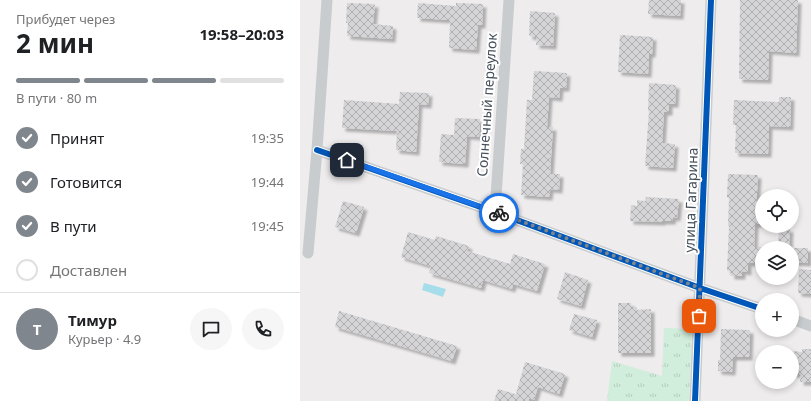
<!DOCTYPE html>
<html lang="ru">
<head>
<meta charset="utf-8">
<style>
	:root { --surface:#fff; --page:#f6f6f6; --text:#202124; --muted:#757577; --line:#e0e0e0; --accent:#80868d }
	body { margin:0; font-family:"Noto Sans",sans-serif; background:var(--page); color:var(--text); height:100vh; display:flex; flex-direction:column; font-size:15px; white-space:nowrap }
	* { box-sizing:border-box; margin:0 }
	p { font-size:13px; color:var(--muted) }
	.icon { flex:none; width:22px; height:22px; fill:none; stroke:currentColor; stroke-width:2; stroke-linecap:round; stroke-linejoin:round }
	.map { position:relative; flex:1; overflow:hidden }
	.sheet { display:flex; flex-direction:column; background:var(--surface); width:300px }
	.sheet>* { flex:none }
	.buttons { position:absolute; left:455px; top:189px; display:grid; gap:8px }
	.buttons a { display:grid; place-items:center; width:44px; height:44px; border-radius:50%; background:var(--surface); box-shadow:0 2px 6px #0003; font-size:20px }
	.pin { position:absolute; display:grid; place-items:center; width:34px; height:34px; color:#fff; margin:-17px; border-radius:8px; box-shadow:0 2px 6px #0006 }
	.courier { position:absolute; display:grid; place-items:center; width:40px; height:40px; margin:-20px; border:3px solid #1a73e8; border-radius:50%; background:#fff; color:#222; box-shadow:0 1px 5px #0007 }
	.head em { font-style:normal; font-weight:700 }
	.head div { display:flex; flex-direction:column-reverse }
	.head { display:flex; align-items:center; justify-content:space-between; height:68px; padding:0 16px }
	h1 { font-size:26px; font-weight:700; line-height:30px }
	.bar { display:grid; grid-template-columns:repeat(4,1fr); gap:6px 4px; align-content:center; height:48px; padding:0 16px }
	.bar i { height:5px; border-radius:3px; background:var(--line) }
	.bar .current { background:var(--accent) }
	.bar p { grid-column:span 4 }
	.line { display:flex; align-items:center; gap:10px; padding:0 16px; border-top:1px solid var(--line) }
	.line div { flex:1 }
	.round { display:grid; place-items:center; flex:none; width:42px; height:42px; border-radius:21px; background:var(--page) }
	ol { padding:0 16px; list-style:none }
	li { display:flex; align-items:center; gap:12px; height:44px }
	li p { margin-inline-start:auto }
	li .icon { padding:4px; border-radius:50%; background:var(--accent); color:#fff; stroke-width:4 }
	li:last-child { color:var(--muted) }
	li i { width:22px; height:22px; border:2px solid var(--line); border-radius:50% }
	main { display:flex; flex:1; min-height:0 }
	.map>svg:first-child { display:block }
	.park { fill:url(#park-tufts) }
	.water { fill:#a6ddea }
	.building { fill:url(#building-cross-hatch); filter:url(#shadow) }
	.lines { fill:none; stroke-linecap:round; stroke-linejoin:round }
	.street { stroke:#c9ccce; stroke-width:11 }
	.cycleway-casing { stroke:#fff; stroke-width:8 }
	.cycleway { stroke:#0057b8; stroke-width:6 }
	.done { stroke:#80868d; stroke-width:4; stroke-dasharray:0 7.2 }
	.route { stroke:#1a73e8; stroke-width:5 }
	.labels { text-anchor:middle; stroke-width:4; stroke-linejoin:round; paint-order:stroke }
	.street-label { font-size:14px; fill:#454f59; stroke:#fff }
</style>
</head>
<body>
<main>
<section class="sheet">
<div class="head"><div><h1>2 мин</h1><p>Прибудет через</p></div><em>19:58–20:03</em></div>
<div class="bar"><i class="current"></i><i class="current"></i><i class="current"></i><i></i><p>В пути · 80 m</p></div>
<ol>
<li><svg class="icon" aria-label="check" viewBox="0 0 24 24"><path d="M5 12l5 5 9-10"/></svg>Принят<p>19:35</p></li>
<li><svg class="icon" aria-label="check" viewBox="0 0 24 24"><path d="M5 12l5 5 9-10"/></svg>Готовится<p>19:44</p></li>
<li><svg class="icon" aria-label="check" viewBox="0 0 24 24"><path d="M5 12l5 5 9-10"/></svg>В пути<p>19:45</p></li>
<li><i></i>Доставлен</li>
</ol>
<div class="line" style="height:72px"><b class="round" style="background:var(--accent);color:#fff">Т</b><div><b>Тимур</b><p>Курьер · 4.9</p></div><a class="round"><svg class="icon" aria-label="chat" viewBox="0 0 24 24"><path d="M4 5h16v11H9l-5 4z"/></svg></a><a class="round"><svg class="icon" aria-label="phone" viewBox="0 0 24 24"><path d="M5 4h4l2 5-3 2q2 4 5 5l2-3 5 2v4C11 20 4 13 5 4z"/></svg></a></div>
</section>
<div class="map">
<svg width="511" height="401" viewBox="0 0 511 401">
	<defs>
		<pattern id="park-tufts" width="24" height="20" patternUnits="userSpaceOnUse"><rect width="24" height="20" fill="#d1eddb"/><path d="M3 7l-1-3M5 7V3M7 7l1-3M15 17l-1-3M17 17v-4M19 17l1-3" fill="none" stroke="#b5cdbe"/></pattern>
		<pattern id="building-cross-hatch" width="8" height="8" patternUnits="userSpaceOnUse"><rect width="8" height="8" fill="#d5d4d7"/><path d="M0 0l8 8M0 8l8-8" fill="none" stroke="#afaeb1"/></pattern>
		<filter id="shadow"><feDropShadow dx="3.5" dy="3.5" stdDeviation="1" flood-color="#0004"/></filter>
	</defs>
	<rect width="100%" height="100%" fill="#eeeced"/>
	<path class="park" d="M364 328 392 329 389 401H307L312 361 362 376Z"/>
	<path class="water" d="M124 283 146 289 143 297 122 290Z"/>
	<path class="building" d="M349 0H381L380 16 348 14Z
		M440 0H498L496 53 469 51 468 80 439 79Z
		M47 3 75 4 73 24 93 26 92 39 47 36 48 23H46Z
		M118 3 156 6V3L183 4 182 25H178L176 50 149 48 150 20 117 18Z
		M230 11 255 13 253 46 236 45 237 37 229 36Z
		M320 35 353 37 352 54H349L348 74 318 72Z
		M234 71 267 73 266 88H260L259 98 249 97 247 127H253L250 174H260L259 190 250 189 249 197 221 195 223 164H220L221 149H224L227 100H232Z
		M349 83 376 85 375 104H369V112H364L362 143 375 144 373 168 345 166 349 111H348Z
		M100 92 129 93 128 105 119 104 116 152 96 150 97 131 42 128 44 100 99 104Z
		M479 97H491L490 127 469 126 468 154 435 153 436 125H433L434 100 479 102Z
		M155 118 180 119 179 137 167 136 165 164 139 162 141 134 154 135Z
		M428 174 458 175 456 209H462V224H455L454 247H462V263H448V272L442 271V276H431V271H427L429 226H428L429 198 427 197Z
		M346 197 379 199 377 218 373 217 372 221H362V222L330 221 331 205 337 206V200L345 201Z
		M43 201 64 207 56 233 35 227Z
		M479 228 490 229 489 248H478Z
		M108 232 135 240 136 236 169 246 167 251 210 264 213 254 245 264 237 291 213 284 212 289 183 280 181 288 129 273 131 266 101 257Z
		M492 248H508V263L492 262Z
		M499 269 511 270V294L498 293Z
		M265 272 288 280 281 306 257 299Z
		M318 303H331V307H337V310L351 309V353H318Z
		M39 311 157 346 152 361 35 327Z
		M274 314 297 320 292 337 269 330Z
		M421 329 450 330 449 357H433L432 372 418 371V360H420Z
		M502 349H511V382H500L501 374H492V351L502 352Z
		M225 362 265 374 259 394 238 387 234 400 216 394Z
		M198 389 229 398V401H194Z"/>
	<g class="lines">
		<path class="street" d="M17 150 195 212 400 288 462 309
			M195 212 209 0
			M8 253 17 150 27 0
			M492 319 511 326
			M395 401 411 0"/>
		<g class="cycleway-casing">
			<path id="cycleway" d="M17 150 195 212 400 288 462 309
				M395 401 411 0"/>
		</g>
		<use href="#cycleway" class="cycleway"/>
	</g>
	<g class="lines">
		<path class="done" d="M199 213 400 288 399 316"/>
		<path class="route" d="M47 160 199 213"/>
	</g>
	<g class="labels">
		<g class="street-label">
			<text transform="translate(187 105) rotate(-86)" y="5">Солнечный переулок</text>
			<text transform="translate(391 200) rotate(-88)" y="5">улица Гагарина</text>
		</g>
	</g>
</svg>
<div class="buttons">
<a><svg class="icon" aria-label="locate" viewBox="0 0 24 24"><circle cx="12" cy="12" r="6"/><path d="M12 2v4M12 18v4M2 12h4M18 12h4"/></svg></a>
<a><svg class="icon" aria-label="layers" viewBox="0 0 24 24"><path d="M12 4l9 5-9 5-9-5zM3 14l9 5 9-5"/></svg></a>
<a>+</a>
<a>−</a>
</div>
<div class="pin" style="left:399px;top:316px;background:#ea580c"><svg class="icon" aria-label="bag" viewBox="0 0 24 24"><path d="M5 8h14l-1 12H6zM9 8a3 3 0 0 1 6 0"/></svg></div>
<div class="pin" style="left:47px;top:160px;background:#1f2937"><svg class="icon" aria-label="home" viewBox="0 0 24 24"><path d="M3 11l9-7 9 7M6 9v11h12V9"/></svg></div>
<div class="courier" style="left:199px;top:213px"><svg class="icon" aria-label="bike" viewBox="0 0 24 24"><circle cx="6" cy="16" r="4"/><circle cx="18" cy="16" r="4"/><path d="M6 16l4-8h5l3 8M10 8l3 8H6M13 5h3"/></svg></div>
</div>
</main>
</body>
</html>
